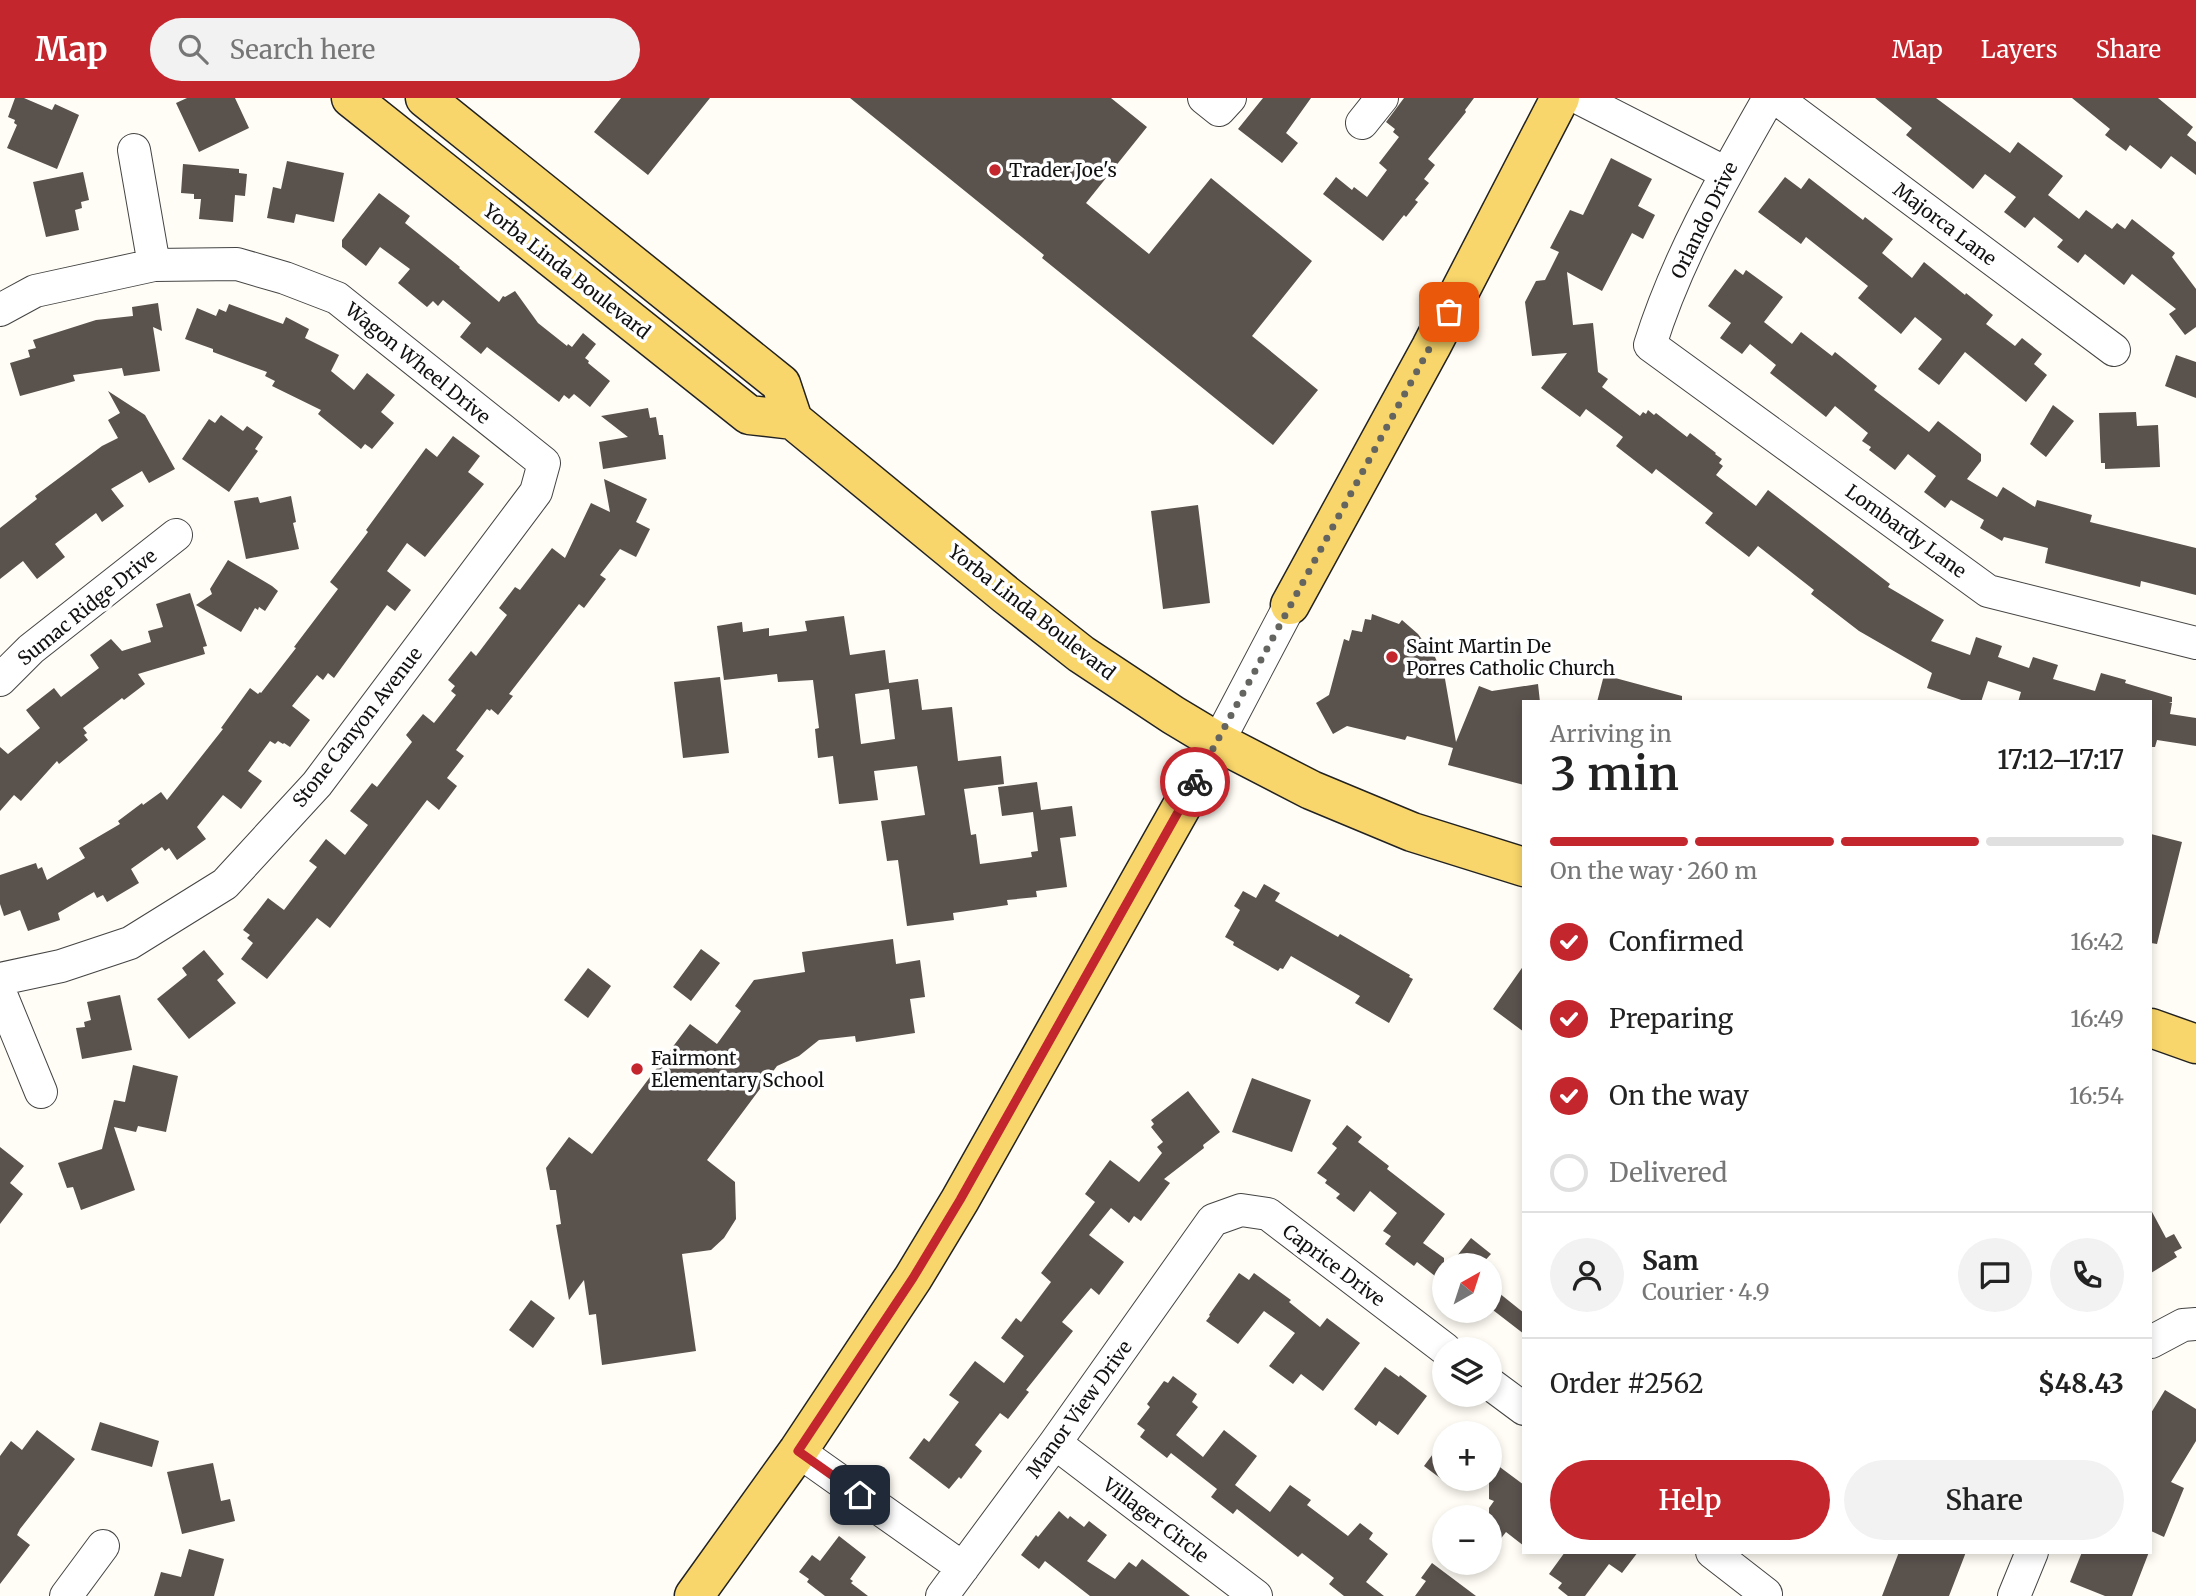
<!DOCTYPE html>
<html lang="en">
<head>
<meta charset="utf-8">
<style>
	:root { --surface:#fff; --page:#f2f2f2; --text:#222; --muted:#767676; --line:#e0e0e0; --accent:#c4262e }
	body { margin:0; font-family:Merriweather,serif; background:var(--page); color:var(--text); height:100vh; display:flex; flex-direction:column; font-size:26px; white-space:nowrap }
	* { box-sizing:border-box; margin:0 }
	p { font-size:23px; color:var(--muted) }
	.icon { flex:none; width:38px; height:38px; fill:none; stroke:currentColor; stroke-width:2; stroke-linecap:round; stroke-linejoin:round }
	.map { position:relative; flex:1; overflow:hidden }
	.drawer { position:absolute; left:1522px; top:602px; width:630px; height:854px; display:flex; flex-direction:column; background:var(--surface); border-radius:0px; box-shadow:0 4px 10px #0003 }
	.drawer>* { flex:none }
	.needle { width:46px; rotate:39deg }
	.tools { position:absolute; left:1432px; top:1155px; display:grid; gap:14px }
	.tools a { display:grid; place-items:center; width:70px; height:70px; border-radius:50%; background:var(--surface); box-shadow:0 4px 10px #0003; font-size:35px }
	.pin { position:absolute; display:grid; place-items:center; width:60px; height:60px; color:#fff; margin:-30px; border-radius:14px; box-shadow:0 4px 10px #0006 }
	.courier { position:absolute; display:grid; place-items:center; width:70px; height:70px; margin:-35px; border:5px solid #c4262e; border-radius:50%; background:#fff; color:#222; box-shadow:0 2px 9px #0007 }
	.headline em { font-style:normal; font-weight:600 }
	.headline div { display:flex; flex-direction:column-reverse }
	.headline { display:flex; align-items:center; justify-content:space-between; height:119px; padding:0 28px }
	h1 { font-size:46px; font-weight:600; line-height:52px }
	.bar { display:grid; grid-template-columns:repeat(4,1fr); gap:10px 7px; align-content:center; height:84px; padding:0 28px }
	.bar i { height:9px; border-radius:5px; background:var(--line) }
	.bar .active { background:var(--accent) }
	.bar p { grid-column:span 4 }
	.line { display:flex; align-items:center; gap:18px; padding:0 28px; border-top:2px solid var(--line) }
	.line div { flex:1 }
	.round { display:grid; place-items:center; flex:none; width:74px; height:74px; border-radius:37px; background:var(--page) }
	ol { padding:0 28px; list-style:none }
	li { display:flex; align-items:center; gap:21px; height:77px }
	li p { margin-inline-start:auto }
	li .icon { padding:7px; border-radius:50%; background:var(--accent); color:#fff; stroke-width:4 }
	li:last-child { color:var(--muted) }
	li i { width:38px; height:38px; border:4px solid var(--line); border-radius:50% }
	.button { display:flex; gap:14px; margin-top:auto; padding:14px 28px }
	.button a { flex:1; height:80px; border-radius:42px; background:var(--accent); color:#fff; font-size:28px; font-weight:600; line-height:80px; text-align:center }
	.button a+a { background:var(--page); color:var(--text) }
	header { display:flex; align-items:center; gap:42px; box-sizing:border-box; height:98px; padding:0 35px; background:var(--accent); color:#fff }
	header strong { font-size:33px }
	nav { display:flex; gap:38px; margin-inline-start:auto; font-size:24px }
	.search { width:490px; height:63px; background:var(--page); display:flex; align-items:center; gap:18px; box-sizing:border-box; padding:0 24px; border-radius:38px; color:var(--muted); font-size:26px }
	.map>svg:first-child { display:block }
	.building { fill:#5a524d; fill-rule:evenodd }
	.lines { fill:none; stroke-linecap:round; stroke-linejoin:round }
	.minor-casing { stroke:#444; stroke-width:34 }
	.major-casing { stroke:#222; stroke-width:41 }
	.minor { stroke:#fff; stroke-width:32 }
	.major { stroke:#f9d66b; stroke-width:38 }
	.done { stroke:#646461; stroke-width:7; stroke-dasharray:0 12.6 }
	.route { stroke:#c4262e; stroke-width:9 }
	.poi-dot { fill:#c4262e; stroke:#fff; stroke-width:2.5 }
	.labels { text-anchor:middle; stroke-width:7; stroke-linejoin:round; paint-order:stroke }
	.poi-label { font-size:19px; fill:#111; stroke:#fff; text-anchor:start }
	.street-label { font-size:19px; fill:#111; stroke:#fff }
</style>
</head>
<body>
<header>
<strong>Map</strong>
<div class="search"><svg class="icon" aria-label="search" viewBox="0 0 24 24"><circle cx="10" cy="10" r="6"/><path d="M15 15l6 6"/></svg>Search here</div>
<nav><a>Map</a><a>Layers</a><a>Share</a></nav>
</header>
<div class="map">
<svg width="2196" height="1498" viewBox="0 0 2196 1498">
	<rect width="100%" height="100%" fill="#fffdf5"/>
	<path class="building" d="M15 0H24L52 12 55 6 79 17 57 71 7 50 17 27 14 25 15 22 8 19Z
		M187 0H235L249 30 199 54 176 5Z
		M621 0H710L648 77 594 34Z
		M850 0H1111L1147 29 1086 105 1149 156 1211 80 1312 163 1252 238 1318 292 1273 347 1042 160 1044 157Z
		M1263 0H1311L1286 35 1298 45 1282 65 1238 31Z
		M1404 0H1474L1465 12 1466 14 1428 61 1435 67 1424 81 1429 85 1415 102 1418 104 1406 119 1404 117 1383 143 1323 96 1336 79 1352 92 1354 89 1367 99 1387 72 1379 65 1399 39 1393 34 1395 31 1386 24Z
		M1875 0H1936L2010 55 2018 44 2063 78 2048 97 2079 121 2086 112 2112 131 2117 125 2125 131 2132 121 2175 155 2172 159 2196 191V229L2185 237 2169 216 2176 211 2132 176 2124 187 2085 156 2078 165 2057 149 2063 142 2034 119 2025 130 2004 114 2016 99 1985 76 1973 91 1906 37 1912 30Z
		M2072 0H2158L2193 29 2187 37 2196 44V77L2171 58 2161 71 2130 47 2126 53 2105 37 2110 31Z
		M1611 60 1652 81 1638 108 1655 117 1643 141 1632 135 1602 193 1567 174 1573 227 1593 225 1598 274 1608 281 1602 289 1640 318 1643 314 1646 316 1648 312 1654 317 1656 315 1687 339 1690 335 1716 355 1715 356 1722 361 1719 365 1723 368 1716 377 1756 408 1768 392 1890 486 1888 489 1944 522 1931 543 1970 557 1976 539 2002 548 1998 559 2029 570 2033 559 2058 567 2053 581 2095 593 2101 575 2126 582 2125 585 2172 599V604H2169L2172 605 2170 616 2196 620V648L2157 642 2155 649H2151V604H2018L2021 594 1988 583 1981 604H1967L1927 590 1932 575 1859 533 1811 496 1814 492 1758 448 1749 459 1705 425 1713 415 1656 371 1652 376 1616 348 1623 339 1586 311 1580 319 1541 290 1567 255 1532 258 1525 204 1536 183 1545 182 1559 154 1550 150 1570 112 1583 117Z
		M287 63 344 75 334 124 296 116 294 125 267 120 273 89 281 91Z
		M183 66 239 71V75L247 76 245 98 235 97 233 124 199 121 201 101H194V96L181 95Z
		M83 74 89 102 81 104 82 110 75 112 79 132 46 139 33 84Z
		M1785 79 1801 91 1809 80 1863 122 1865 119 1893 141 1882 155 1912 180 1924 164 1965 197 1966 195 1993 217 1986 226 2015 248 2022 240 2042 256 2034 266 2047 277 2026 304 1965 254 1939 287 1918 271 1942 241 1915 219 1901 236 1858 200 1868 188 1806 139 1801 146 1758 114Z
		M379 95 410 118 405 125 460 169 459 170 499 204 503 198 505 199 515 193 538 225 567 248 568 246 572 249 583 235 596 246 585 260 589 263 588 265 610 283 590 309 574 296 569 301 564 297 559 304 487 249 481 256 460 239 471 225 443 202 438 208 433 203 427 209 398 185 410 171 380 149 366 168 342 149V142Z
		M1735 171 1743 177 1746 172 1783 199 1764 224 1792 246 1801 234 1832 258 1835 254 1845 262 1877 288 1874 292 1929 334 1938 323 1981 356V363L1967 381 1997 399 2003 389 2035 409 2037 402 2092 417 2090 424 2196 450V497L2141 483 2140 489 2045 465 2048 450 2004 439 2002 443 1980 430 1984 422 1951 402 1945 410 1924 394 1936 378 1908 356 1895 372 1869 352 1871 349 1862 343 1868 335 1835 308 1826 319 1770 275 1776 267 1750 246 1742 256 1720 240 1731 225 1708 208Z
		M158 205 162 233 153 229 160 273 124 278 122 270 73 277 75 283 20 298 10 265 30 259 28 252 36 250 33 242 96 222 133 218 132 209Z
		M229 206 283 226 286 219 309 231 305 240 339 257 331 273 354 292 367 275 395 297 381 314 394 325 372 351 365 346 361 351 318 316 321 312 272 288 275 283 265 278 267 274 213 254V251L185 241 197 210 216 218 219 211 226 214Z
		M2176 257 2196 264V300L2165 288Z
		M108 293 145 317 175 371 149 385 142 373 111 391 124 408 102 424 96 415 55 446 65 459 37 481 23 463 0 481V430L37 401 35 398 102 348 118 340 108 322 120 315Z
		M2053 307 2074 323 2046 359 2030 346Z
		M648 310 650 320 656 319 659 337H663L666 361 603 371 599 344 628 339 601 318Z
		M2136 314 2137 328 2158 327 2160 369 2105 371V365H2101L2099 315Z
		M221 317 243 333 247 328 263 339 255 351 258 353 229 394 182 361 209 321 215 325Z
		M453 338 480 358 468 374 484 386 425 459 407 445 387 473 411 492 395 513 387 507 334 580 328 575 323 582 317 577 292 608 310 622 290 649 284 645 283 646 278 643 275 646 270 643 248 673 262 683 241 711 223 697 197 729 206 741 177 762 169 750 165 753 162 749 131 771 139 785 107 804 103 797 97 800 94 794 58 815 60 822 28 833 20 812 4 818 0 806V777L36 765 38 771 42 769 47 782 85 760 79 750 120 726 118 723 142 705 143 707 161 694 167 702 223 631 221 630 250 590 258 596 260 594 261 595 296 550 294 549 338 491 330 484 368 434 366 432 426 350 437 359Z
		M604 381 647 401 636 424 650 431 636 459 620 451 600 477 606 481 584 510 579 506 509 596 513 598 498 617 491 611 490 613 487 611 456 652 464 658 447 680 457 688 439 712 427 702 330 830 317 820 267 881 241 861 253 845 247 840 250 837 243 832 268 800 284 812 317 769 309 763 326 741 345 757 368 727 350 713 372 685 377 689 412 644 406 637 423 616 434 625 456 597 451 593 455 588 448 582 471 553 476 558 507 517 499 510 515 489 520 492 552 450 565 460 591 405 610 414Z
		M291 398 296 424 293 425 299 451 246 461 234 403 258 399 260 405Z
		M1198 407 1210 505 1163 511 1151 413Z
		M228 462 272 488 278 493 265 513 259 509 258 512 255 510 241 534 196 507 212 496 210 491Z
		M190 495 207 548 203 549 205 556 138 576 145 586 124 602 122 600 83 630 87 635 84 637 88 642 59 666 57 663 21 703 14 697 0 713V649L8 656 40 630 26 612 54 590 61 599 99 570 90 557 111 541 122 553 151 544 148 533 163 529 156 506Z
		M1372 516 1399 526 1402 522 1418 536 1435 559 1445 581 1456 644 1479 588 1492 593 1538 586 1540 604H1524V687L1448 667 1453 650 1407 638 1405 642 1347 628 1333 636 1316 605 1329 597 1344 541 1349 543 1352 532 1362 534 1365 521 1371 522Z
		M844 518 850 557 885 552 889 585 918 581 922 612 952 609 958 663 1001 658 1004 686 964 691 971 737 976 736 980 766 1032 759 1031 754 1038 753 1033 714 1002 718 998 689 1037 684 1041 712 1072 708 1076 738 1060 740 1067 789 1036 793 1037 799 1007 802 1008 807 953 815 954 822 907 828 898 762 887 763 881 723 925 717 917 668 874 673 878 702 839 706 833 658 818 660 815 631 819 630 813 582 778 584 777 576 724 582 717 528 742 524 743 534 769 530V538L807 533 805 523ZM889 591 895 641 861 646 855 596Z
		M1604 577 1682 598V604H1597Z
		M720 579 729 655 683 660 674 584Z
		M2151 736 2182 744 2157 846 2151 845Z
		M1264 786 1280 795 1275 803 1338 839 1340 836 1410 877 1409 879 1413 881 1389 925 1355 905 1360 898 1291 858 1283 871 1280 870 1278 873 1233 847 1234 844 1225 839 1240 812 1234 808 1243 793 1256 800Z
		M893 841 896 866 920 862 925 899 910 901 915 935 856 944 855 938 819 942 799 958 777 968 707 1062 735 1084 736 1121 724 1140 711 1152 682 1156 696 1253 602 1267 596 1216 589 1217 584 1182 569 1202 556 1127 561 1126 556 1092H550L546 1070 569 1039 592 1056 690 926 717 946 741 913 735 908 754 882 805 874 802 854Z
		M701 851 720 865 691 903 673 889Z
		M204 852 224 876 217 882 236 905 189 941 157 901 187 877 182 870Z
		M1524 867V934L1493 911Z
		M588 870 611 888 588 920 564 902Z
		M120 897 132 952 82 961 76 930 85 929 84 924 91 922 87 904Z
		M133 967 178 978 166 1034 138 1028 136 1034 114 1029 135 1092 81 1112 73 1089 67 1090 58 1065 102 1051 114 1002 125 1004Z
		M1252 980 1311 1002 1292 1054 1232 1034Z
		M1188 993 1220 1034 1203 1047 1204 1050 1164 1081 1170 1085 1141 1123 1134 1118 1129 1125 1111 1110 1089 1137 1124 1164 1099 1197 1091 1190 1062 1224 1073 1233 1026 1292 1029 1294 1008 1321 1000 1315 975 1347 982 1353 961 1381 959 1379 949 1391 909 1360 924 1340 929 1344 959 1304 949 1297 975 1263 1004 1285 1024 1258 1001 1240 1016 1220 1021 1224 1051 1184 1041 1175 1095 1104 1085 1096 1110 1062 1139 1084 1162 1055 1157 1049 1163 1044 1151 1029 1154 1026 1151 1022Z
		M1347 1027 1362 1039 1358 1044 1389 1068 1387 1071 1445 1116 1423 1145 1444 1160V1185L1417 1164 1414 1168 1385 1146 1391 1138 1383 1133 1397 1115 1370 1093 1354 1114 1336 1100 1340 1096 1325 1085 1327 1082 1317 1075 1337 1050 1332 1046Z
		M0 1049 24 1068 10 1085 23 1096 0 1126Z
		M2151 1112 2166 1140 2174 1136 2182 1150 2174 1154 2177 1159 2151 1175Z
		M1471 1140 1491 1156 1481 1167H1450Z
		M1239 1175 1249 1182 1254 1175 1291 1202 1289 1204 1320 1229 1327 1220 1360 1245 1323 1293 1301 1276 1293 1286 1269 1268 1295 1235 1264 1213 1238 1246 1206 1223 1210 1218 1209 1217Z
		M1489 1187 1524 1215V1236L1489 1209Z
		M531 1202 555 1220 533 1250 509 1232Z
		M1385 1269 1399 1279 1400 1277 1427 1298 1398 1337 1379 1323 1376 1328 1354 1311Z
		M1173 1278 1197 1296 1192 1304 1198 1309 1176 1337 1203 1359 1224 1332 1257 1358 1235 1387 1270 1414 1290 1387 1311 1402 1307 1407 1348 1438 1360 1425 1373 1435 1369 1441 1388 1456 1366 1484 1384 1498H1344L1329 1486 1334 1480 1302 1455 1298 1459 1237 1411 1233 1416 1211 1399 1217 1391 1171 1355 1167 1360 1140 1339 1145 1332 1137 1326 1150 1309 1147 1306 1164 1283 1168 1285Z
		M2165 1292 2196 1311V1343L2171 1384 2184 1390 2164 1439 2151 1433V1315Z
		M100 1324 159 1343 152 1369 91 1352Z
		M37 1332 75 1361 20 1431 17 1437 30 1447 0 1486V1358L11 1343 22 1352Z
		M1444 1341V1383L1424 1368Z
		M1489 1361 1524 1387V1448L1506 1434 1489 1456V1410L1494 1403 1489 1401Z
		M213 1365 221 1403 230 1401 235 1423 182 1436 167 1374Z
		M1059 1413 1068 1421 1070 1418 1084 1429 1089 1423 1107 1437 1087 1463 1115 1481 1129 1464 1136 1469 1142 1461 1190 1498H1090L1045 1463 1039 1471 1021 1457 1036 1437 1038 1439Z
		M839 1438 866 1459 850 1481 853 1483 851 1485 868 1498H825L807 1484 809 1481 799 1474 812 1457 820 1463Z
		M189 1451 224 1461 214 1498H154L161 1474 181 1479Z
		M1565 1454H1638L1622 1475 1609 1466 1585 1498H1568L1558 1490 1562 1485 1549 1476Z
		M1899 1454H1966L1949 1498H1882Z
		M2082 1454H2149L2132 1498H2105L2070 1484Z
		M1432 1465 1476 1498H1415L1426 1483 1421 1480Z"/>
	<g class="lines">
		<g class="minor-casing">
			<path id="minor" d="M1204 0 1219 12 1230 0
				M1579 0 1726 75
				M1769 0C1724 79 1677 160 1650 247L1988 493 2196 545
				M1776 0 2114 252
				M1362 25 1382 0
				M134 52 154 167
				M0 212 35 193 154 167 237 166 285 180 337 200 544 365 536 394 317 686 225 786 130 845 61 868 0 881
				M0 582 31 551 176 437
				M1218 644 1290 507
				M0 894 41 994
				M2151 1244 2183 1227 2196 1226
				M1489 1285 1524 1311
				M1055 1345 1256 1498
				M798 1353 963 1470
				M1712 1454 1766 1496
				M66 1498 103 1448
				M942 1498 1055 1345 1213 1122 1241 1112 1268 1116 1445 1251
				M2014 1498 2032 1454"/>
		</g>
		<g class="major-casing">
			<path id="major" d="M351 0 749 317 793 322
				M425 0 781 286 793 322 1006 497 1081 556 1173 617 1218 644 1311 692 1412 734 1524 769
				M1290 507 1431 249 1560 0
				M2151 930 2196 946
				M694 1498 798 1353 913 1180 960 1102 1218 644"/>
		</g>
		<use href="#minor" class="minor"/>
		<use href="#major" class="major"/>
	</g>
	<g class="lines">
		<path class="done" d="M1195 684 1449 214"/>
		<path class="route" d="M860 1397 798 1353 913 1180 960 1102 1195 684"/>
	</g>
	<g class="poi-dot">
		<circle cx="995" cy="72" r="7"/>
		<circle cx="1392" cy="559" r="7"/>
		<circle cx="637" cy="971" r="7"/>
	</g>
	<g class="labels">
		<g class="poi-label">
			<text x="1009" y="79">Trader Joe's</text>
			<text x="1406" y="555">Saint Martin De<tspan x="1406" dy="22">Porres Catholic Church</tspan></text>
			<text x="651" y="967">Fairmont<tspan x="651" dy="22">Elementary School</tspan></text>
		</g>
		<g class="street-label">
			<text transform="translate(1704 122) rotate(-64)" y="7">Orlando Drive</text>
			<text transform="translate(1945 126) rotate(37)" y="7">Majorca Lane</text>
			<text transform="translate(567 173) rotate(38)" y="7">Yorba Linda Boulevard</text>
			<text transform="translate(418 265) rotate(39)" y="7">Wagon Wheel Drive</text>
			<text transform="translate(1906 433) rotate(36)" y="7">Lombardy Lane</text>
			<text transform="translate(87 509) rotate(-39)" y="7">Sumac Ridge Drive</text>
			<text transform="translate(1032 514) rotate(38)" y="7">Yorba Linda Boulevard</text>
			<text transform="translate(357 629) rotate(-52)" y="7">Stone Canyon Avenue</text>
			<text transform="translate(1334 1167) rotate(37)" y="7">Caprice Drive</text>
			<text transform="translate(1079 1311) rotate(-54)" y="7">Manor View Drive</text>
			<text transform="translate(1156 1422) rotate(37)" y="7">Villager Circle</text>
		</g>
	</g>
</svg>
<div class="tools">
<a><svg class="needle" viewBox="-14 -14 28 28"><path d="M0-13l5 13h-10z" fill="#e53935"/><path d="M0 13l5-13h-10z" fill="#767676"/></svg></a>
<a><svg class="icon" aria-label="layers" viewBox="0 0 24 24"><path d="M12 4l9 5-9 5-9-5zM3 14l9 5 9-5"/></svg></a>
<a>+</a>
<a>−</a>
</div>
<div class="pin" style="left:1449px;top:214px;background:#ea580c"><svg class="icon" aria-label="bag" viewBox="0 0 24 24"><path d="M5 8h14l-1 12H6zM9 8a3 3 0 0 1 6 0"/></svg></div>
<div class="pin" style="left:860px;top:1397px;background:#1f2937"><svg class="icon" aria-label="home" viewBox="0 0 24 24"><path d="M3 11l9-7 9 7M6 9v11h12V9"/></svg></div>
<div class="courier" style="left:1195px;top:684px"><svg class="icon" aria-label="bike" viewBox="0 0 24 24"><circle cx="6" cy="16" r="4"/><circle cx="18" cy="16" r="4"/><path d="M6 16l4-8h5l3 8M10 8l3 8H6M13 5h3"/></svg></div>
<section class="drawer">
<div class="headline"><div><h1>3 min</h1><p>Arriving in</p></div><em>17:12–17:17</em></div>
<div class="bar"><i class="active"></i><i class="active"></i><i class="active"></i><i></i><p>On the way · 260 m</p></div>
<ol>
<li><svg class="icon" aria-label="check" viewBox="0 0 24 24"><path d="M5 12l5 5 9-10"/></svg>Confirmed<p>16:42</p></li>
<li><svg class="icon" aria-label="check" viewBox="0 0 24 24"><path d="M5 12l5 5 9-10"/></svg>Preparing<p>16:49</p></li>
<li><svg class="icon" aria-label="check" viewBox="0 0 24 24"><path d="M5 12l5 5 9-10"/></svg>On the way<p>16:54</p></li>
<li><i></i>Delivered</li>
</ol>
<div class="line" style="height:126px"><a class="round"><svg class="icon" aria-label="person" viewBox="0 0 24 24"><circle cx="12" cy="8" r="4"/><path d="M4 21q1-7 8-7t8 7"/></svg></a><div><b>Sam</b><p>Courier · 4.9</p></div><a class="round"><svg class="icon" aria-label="chat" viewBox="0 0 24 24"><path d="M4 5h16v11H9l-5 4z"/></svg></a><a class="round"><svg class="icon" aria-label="phone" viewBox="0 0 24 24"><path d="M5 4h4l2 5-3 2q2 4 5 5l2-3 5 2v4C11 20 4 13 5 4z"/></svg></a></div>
<div class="line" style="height:91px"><div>Order #2562</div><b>$48.43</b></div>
<div class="button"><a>Help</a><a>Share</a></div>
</section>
</div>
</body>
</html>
